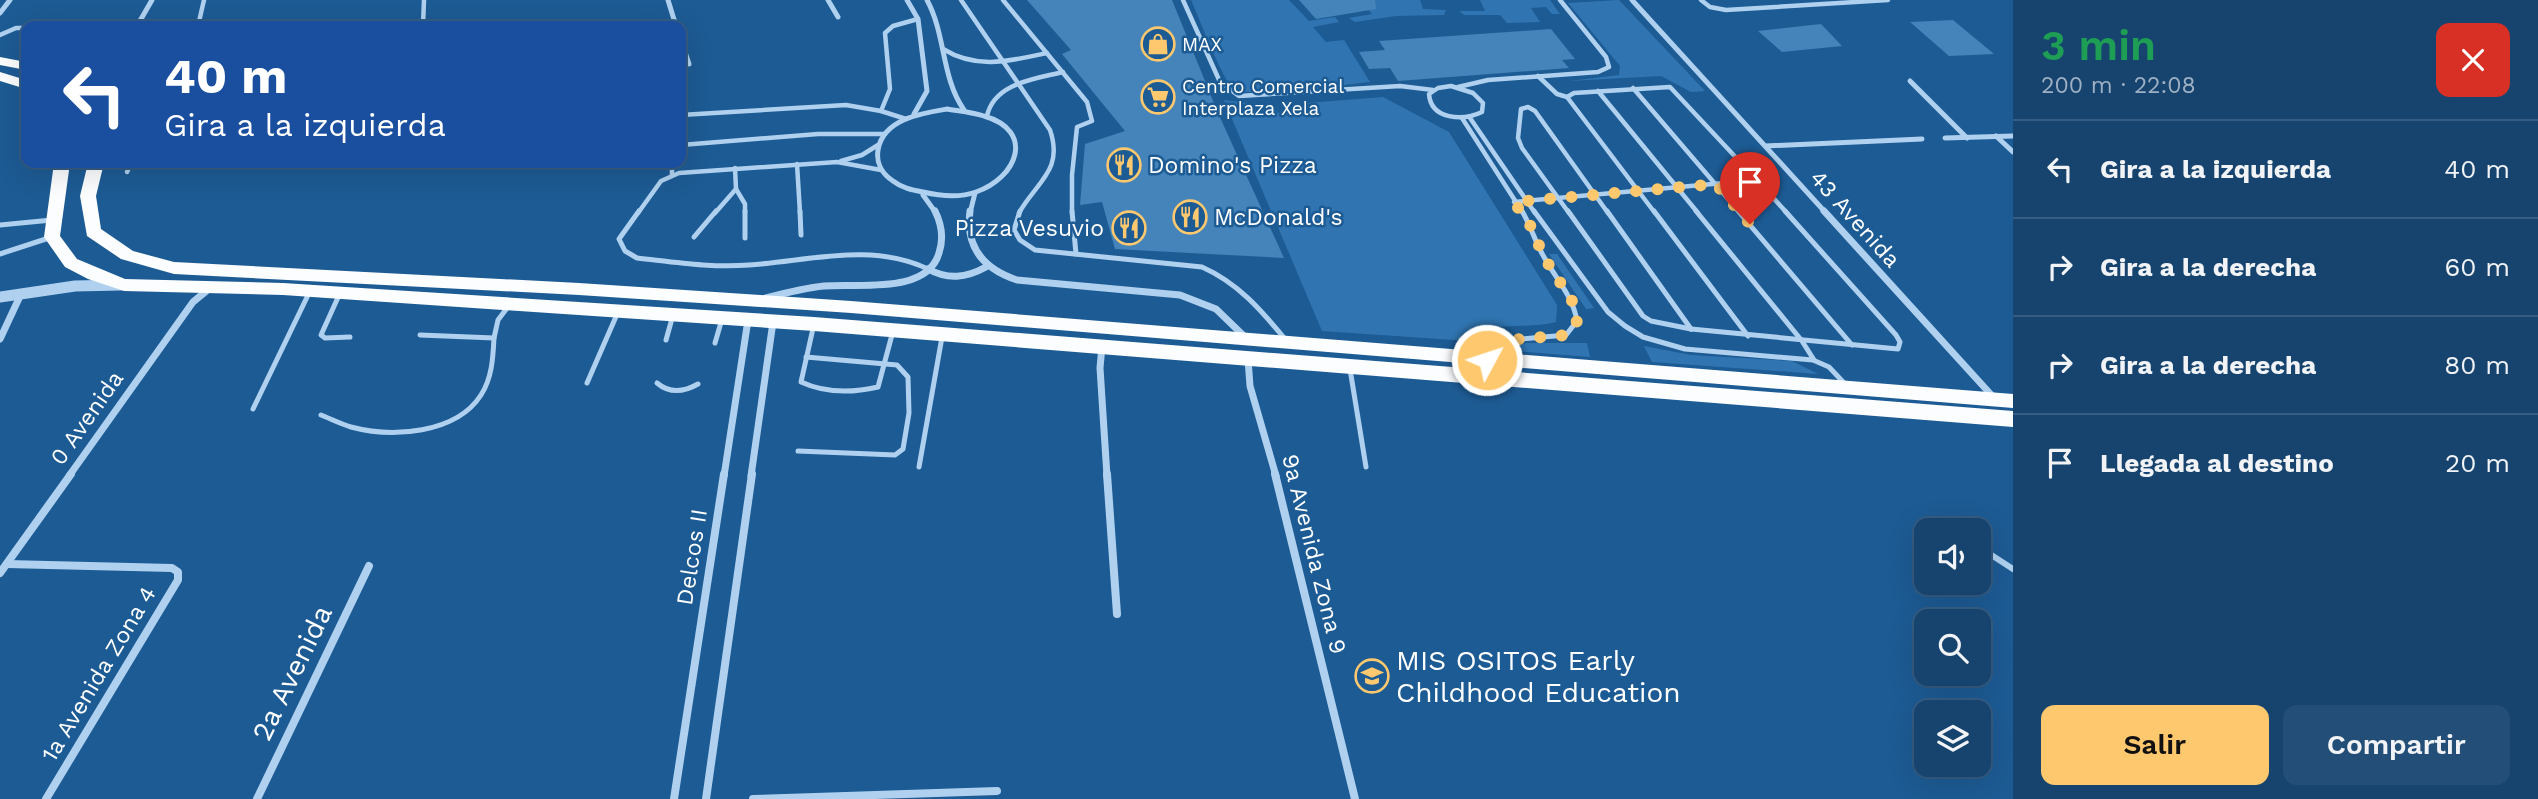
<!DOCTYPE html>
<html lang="es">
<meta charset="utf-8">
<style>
:root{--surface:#16446f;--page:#234e77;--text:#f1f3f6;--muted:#9eb0c3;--line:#355c82;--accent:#fec86e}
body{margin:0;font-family:"Work Sans",sans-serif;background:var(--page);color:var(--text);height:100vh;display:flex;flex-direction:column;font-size:26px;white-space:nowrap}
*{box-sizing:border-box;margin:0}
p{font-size:23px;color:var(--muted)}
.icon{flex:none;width:38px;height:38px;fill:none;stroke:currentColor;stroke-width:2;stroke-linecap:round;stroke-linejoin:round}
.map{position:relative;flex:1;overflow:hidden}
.panel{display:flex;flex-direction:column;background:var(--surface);width:525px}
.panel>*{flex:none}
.banner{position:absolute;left:21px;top:21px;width:665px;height:147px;border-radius:14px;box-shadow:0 7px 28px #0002,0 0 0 2px var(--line);background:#1a4fa0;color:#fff;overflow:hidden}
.controls{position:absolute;left:1914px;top:518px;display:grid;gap:14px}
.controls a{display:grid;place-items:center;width:77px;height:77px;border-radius:14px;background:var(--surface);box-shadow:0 7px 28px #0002,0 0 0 2px var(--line);font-size:35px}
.pin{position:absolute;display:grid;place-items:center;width:60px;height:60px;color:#fff;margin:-72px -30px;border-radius:50% 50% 50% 0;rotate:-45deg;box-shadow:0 0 7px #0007}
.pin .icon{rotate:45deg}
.me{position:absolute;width:77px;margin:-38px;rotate:50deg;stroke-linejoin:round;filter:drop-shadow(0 0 5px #0008)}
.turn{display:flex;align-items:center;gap:24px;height:147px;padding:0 28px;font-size:32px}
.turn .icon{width:91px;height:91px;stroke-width:2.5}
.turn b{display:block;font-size:49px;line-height:60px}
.round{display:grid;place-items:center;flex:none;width:74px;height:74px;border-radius:14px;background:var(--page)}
.overview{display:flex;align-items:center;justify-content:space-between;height:119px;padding:0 28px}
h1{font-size:42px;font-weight:600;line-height:52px;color:#1e9e55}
.button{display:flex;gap:14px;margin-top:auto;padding:14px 28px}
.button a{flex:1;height:80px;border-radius:14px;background:var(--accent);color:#111;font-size:28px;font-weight:600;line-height:80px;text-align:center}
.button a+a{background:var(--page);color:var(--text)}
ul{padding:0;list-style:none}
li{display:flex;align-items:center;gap:21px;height:98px;padding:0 28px;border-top:2px solid var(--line)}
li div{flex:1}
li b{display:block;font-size:26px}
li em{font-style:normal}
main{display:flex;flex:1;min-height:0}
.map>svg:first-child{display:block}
.green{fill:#3075b2}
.building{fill:#4584ba}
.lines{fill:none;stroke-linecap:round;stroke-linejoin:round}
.service-far2{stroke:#afd1ef;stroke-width:4.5}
.service-far1{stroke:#afd1ef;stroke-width:5}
.service{stroke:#afd1ef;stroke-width:6}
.minor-far2{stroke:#afd1ef;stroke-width:5}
.minor-far1{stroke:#afd1ef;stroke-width:7}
.minor{stroke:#afd1ef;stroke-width:8}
.tertiary{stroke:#afd1ef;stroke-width:11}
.trunk{fill:#fbfdff;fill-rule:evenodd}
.route{stroke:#fec86e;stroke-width:12;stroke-dasharray:0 21.6}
.labels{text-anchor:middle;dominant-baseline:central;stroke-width:5;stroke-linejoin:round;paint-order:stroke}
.far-poi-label{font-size:19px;fill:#fff;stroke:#1d5b94;text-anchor:start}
.poi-label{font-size:23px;fill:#fff;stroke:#1d5b94;text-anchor:start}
.street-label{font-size:23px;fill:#fff;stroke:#1d5b94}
.near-poi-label{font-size:28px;fill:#fff;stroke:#1d5b94;text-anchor:start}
.near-street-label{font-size:28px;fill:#fff;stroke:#1d5b94}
</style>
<main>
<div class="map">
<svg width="2013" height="799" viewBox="0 0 2013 799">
<rect width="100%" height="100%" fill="#1d5b94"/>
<!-- green -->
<g class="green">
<path d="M 1191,0 L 1289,0 L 1309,21 L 1335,17 L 1339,22 L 1313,27 L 1326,42 L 1344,40 L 1370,82 C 1348,84 1248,99 1234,89 C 1222,80 1199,17 1191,0 Z"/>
<polygon points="1360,0 1420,0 1423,9 1446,10 1444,15 1396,16 1355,22 1349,18 1372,14"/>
<polygon points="1480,0 1550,0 1560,14 1552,14 1546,7 1531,8 1540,22 1507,23 1500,15 1464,15 1459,11 1485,11"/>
<polygon points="1619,0 1705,91 1691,92 1661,76 1569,81 1619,75 1620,66 1568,3"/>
<path d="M 1383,97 L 1449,132 L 1557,305 L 1556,322 C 1528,330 1491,319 1469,341 L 1322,331 L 1224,100 L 1272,106 L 1278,113 L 1298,110 L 1295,104 Z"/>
<polygon points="1549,254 1557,254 1594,308 1586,309"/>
<polygon points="1527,343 1587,343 1590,357 1503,350 1504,347"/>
<polygon points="1644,346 1691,355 1792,361 1818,374 1652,362"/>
</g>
<!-- building -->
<g class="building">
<polygon points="1027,0 1172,0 1218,113 1284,258 1115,249 1102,202 1080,205 1085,144 1125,131 1062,54 1071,50"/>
<polygon points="1299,0 1375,0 1376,9 1316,19"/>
<polygon points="1953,20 1994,54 1949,56 1910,22"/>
<polygon points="1821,24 1842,46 1782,52 1758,31"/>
<polygon points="1551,29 1575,59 1562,60 1569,68 1398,81 1390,68 1369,69 1359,52 1385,50 1379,41"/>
</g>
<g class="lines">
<!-- service-far2 -->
<g class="service-far2">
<path d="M 961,0 L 1050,130 C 1064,171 1036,182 1019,213"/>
<polyline points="1003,0 1087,102 1092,121 1077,127 1072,175 1072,213"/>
<polyline points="1183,0 1220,82 1239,96 1400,86 1433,90"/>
<polyline points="1701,0 1710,7 1726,10 1888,0"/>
<polyline points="198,26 204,0"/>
<polyline points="423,26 424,0"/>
<polyline points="0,35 16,28 26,28"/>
<path d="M 943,49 C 977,70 1010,61 1047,53"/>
<path d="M 1451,86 L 1473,93 L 1483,103 L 1482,112 C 1463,121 1431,120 1429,94 L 1438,88 Z"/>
<polyline points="1458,87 1488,80 1598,72 1609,67 1606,57 1560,0"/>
<polyline points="1633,88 1740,213"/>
<polyline points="1598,91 1698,213"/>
<polyline points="1567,97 1655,213"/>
<polyline points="881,111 890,89 885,33 893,26 918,19"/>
<polyline points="681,115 846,105 881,111 906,119"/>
<path d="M 987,116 C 994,83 1035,79 1063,72"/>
<polyline points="1462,118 1523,213"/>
<polyline points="1470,118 1535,213"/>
<polyline points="681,145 818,134 885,134"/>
<polyline points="841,161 862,155 878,145"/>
<polyline points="672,163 672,175"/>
<polyline points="797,164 800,213"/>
<polyline points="127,172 131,163"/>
<polyline points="1757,180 1787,213"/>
<polyline points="736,189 745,204 745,213"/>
<polyline points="1514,202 1757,180 1670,87 1574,93 1567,97 1557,94 1538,76"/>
<polyline points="638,213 661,181 679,173 837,162 881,170"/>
<polyline points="715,213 736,189 735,168"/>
<polyline points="1569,213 1522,148 1518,138 1521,109 1528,107 1535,111 1608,213"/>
</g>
<!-- service-far1 -->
<g class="service-far1">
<path d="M 639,211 L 619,239 L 625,251 L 637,258 C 674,262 712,268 749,265 C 809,261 871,242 928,269"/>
<polyline points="745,211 745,238"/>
<polyline points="800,211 801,235"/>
<path d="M 1020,211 L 1014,230 L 1020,240 L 1035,250 L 1202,267 C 1238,283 1261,310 1285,339"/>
<polyline points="1072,211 1076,254"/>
<polyline points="1534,211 1608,312 1625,326 1643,337 1685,349 1813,360 1829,367 1845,384"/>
<polyline points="1568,211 1643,316 1651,321 1691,329"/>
<polyline points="1607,211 1691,329"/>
<polyline points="1654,211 1748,336"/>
<polyline points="1696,211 1802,341 1814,360"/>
<polyline points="1738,211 1852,345"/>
<polyline points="0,225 52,220"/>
<polyline points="694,237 716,211"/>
<polyline points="0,254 52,237"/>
<polyline points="340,293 321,335 325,338 350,337"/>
<path d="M 814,324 L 801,382 C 825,393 852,393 878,387 L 893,331"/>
<polyline points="1691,329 1898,349 1900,342 1896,335 1785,211"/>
<polyline points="420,335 494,338 498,320 510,304"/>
<polyline points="666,340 673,315"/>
<polyline points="715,343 722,319"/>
<path d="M 1488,357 L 1491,347 L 1500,341 L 1566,335 L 1577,321 C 1573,296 1556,279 1544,257 C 1535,242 1531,226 1522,211"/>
<polyline points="1350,369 1366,467"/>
<polyline points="587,383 618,312"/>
<path d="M 657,383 C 670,394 684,392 698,384"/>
<polyline points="253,409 310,291"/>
<path d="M 321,415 C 331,419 341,424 351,427 C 392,438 456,434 481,395 C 492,378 493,358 494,338"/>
<polyline points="798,451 895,455 903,449 909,413 908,377 897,365 806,357"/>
<polyline points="919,467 942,337"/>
</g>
<!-- service -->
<polyline class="service" points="1979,547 2013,569"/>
<!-- minor-far2 -->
<g class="minor-far2">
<polyline points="668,0 676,26"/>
<polyline points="828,0 838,17"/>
<polyline points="907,0 918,19 927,91 914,114"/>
<path d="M 927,0 C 946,35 941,77 964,110"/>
<polyline points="1632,0 1826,213"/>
<polyline points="0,13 10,0"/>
<polyline points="137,26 152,0"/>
<polyline points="681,40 689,64"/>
<polyline points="1910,81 1967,138"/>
<path d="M 947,109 C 959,111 972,112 984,116 C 1036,131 1017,178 976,192 C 959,198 940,196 923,192 C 912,190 902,188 893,181 C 882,174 876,163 878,150 C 883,119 922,113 947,109 Z"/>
<polyline points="1996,136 2013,152"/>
<polyline points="1945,138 2013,136"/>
<polyline points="1766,146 1922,139"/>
<polyline points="923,195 936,213"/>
<polyline points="970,213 975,193"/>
</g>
<!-- minor-far1 -->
<g class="minor-far1">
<path d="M 970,211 C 965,248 984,269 1017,280 L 1180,295 L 1216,309 L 1245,337"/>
<polyline points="1824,211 1995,399"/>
<path d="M 928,269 C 948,280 966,278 986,267"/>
<path d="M 766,298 C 785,293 804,288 824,286 C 858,283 927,295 939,253 C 944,238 942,225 935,211"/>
<polyline points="0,339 21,294"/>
<polyline points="1102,346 1100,368 1107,476"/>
<polyline points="1248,359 1250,386 1276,476"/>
<polyline points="69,476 193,302 210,288"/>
<polyline points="724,476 748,320"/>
<polyline points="751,476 773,322"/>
</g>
<!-- minor -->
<g class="minor">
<polyline points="1107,474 1117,614"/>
<polyline points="1275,474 1355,799"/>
<polyline points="7,564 172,568 178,572 178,580 46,799"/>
<polyline points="0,573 71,474"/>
<polyline points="257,799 369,566"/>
<polyline points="674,799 724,474"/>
<polyline points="706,799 752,474"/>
<polyline points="753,799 997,791"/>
</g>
<!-- tertiary -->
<polyline class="tertiary" points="0,297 75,286 121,285"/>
<!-- trunk -->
<g class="trunk">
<polygon points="0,57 26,62 26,70 0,65"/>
<polygon points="0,72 26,80 26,89 0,81"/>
<polygon points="54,163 70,163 60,236 77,259 125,279 283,283 814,317 2013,411 2013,427 814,331 283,295 124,291 88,279 65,267 44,237"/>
<polygon points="88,163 104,163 96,196 101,229 133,251 174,262 579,283 851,301 2013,394 2013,408 851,313 579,295 174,274 121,259 87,236 80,196"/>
</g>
</g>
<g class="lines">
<!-- route -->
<polyline class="route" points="1487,360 1491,347 1500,341 1566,335 1577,321 1574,304 1542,254 1534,231 1514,202 1716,184 1750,224"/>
</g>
<!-- icons -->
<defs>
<symbol id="shop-ring" viewBox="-11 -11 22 22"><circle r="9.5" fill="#1d5b94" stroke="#fec86e" stroke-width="1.5"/><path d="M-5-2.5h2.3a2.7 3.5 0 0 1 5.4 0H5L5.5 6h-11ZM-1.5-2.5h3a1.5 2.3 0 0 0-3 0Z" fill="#fec86e"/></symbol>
<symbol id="supermarket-ring" viewBox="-11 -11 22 22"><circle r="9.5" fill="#1d5b94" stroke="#fec86e" stroke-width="1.5"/><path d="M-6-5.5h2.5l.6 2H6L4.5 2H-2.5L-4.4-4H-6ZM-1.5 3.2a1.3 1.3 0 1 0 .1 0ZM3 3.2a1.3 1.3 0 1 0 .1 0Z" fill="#fec86e"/></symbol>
<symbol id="restaurant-ring" viewBox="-11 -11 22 22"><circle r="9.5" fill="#1d5b94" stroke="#fec86e" stroke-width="1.5"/><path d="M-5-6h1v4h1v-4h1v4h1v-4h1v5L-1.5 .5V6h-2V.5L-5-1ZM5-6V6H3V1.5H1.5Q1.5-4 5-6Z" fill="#fec86e"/></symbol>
<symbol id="school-ring" viewBox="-11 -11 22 22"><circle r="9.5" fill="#1d5b94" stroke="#fec86e" stroke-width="1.5"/><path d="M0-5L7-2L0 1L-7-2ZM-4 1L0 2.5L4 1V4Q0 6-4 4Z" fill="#fec86e"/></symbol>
</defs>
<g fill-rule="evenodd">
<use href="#shop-ring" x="1139" y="25" width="38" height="38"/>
<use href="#supermarket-ring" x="1139" y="78" width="38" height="38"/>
<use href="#restaurant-ring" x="1105" y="146" width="38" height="38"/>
<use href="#restaurant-ring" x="1171" y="198" width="38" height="38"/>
<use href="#restaurant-ring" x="1110" y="209" width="38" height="38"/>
<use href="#school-ring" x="1353" y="657" width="38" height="38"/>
</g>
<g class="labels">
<!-- far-poi labels -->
<g class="far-poi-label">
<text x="1182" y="44">MAX</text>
<text x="1182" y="86">Centro Comercial<tspan x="1182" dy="22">Interplaza Xela</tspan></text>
</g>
<!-- poi labels -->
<g class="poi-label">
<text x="1148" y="165">Domino's Pizza</text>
<text x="1214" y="217">McDonald's</text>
<text x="1104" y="228" text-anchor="end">Pizza Vesuvio</text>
</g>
<!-- street labels -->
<g class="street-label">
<text transform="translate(1855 219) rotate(48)">43 Avenida</text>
<text transform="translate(87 418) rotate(-55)">0 Avenida</text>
<text transform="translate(1314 554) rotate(76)">9a Avenida Zona 9</text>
<text transform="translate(692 557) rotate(-81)">Delcos II</text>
<text transform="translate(99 674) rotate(-59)">1a Avenida Zona 4</text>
</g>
<!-- near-poi labels -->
<g class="near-poi-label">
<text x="1396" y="660">MIS OSITOS Early<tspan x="1396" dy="32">Childhood Education</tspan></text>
</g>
<!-- near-street labels -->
<g class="near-street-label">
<text transform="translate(292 673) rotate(-64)">2a Avenida</text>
</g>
</g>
</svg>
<div class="controls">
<a><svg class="icon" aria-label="sound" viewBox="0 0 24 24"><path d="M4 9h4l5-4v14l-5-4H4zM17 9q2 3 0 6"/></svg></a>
<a><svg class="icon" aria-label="search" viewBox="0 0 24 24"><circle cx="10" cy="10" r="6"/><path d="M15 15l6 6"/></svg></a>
<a><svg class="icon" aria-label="layers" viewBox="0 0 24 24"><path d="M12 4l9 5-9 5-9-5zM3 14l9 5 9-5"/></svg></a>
</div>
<div class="pin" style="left:1750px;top:224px;background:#d93025"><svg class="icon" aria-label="arrive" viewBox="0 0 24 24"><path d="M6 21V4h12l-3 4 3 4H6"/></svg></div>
<svg class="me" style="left:1487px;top:360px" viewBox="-20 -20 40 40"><circle r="17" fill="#fec86e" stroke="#fff" stroke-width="3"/><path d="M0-11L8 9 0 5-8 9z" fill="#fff"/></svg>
<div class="banner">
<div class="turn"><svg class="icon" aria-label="left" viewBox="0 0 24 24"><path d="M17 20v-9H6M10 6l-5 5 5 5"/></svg><div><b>40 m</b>Gira a la izquierda</div></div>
</div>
</div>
<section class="panel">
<div class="overview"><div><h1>3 min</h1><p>200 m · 22:08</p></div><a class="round" style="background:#d93025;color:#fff"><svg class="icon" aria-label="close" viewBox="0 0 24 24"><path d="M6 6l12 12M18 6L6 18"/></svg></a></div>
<ul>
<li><svg class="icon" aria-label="left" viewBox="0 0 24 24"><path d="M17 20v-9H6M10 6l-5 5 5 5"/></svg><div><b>Gira a la izquierda</b></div><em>40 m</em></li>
<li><svg class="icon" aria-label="right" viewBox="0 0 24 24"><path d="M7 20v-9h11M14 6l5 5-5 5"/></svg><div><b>Gira a la derecha</b></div><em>60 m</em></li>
<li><svg class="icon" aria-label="right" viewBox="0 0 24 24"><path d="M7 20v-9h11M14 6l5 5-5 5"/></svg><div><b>Gira a la derecha</b></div><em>80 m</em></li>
<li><svg class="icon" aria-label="arrive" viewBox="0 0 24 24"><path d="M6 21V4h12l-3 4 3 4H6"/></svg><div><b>Llegada al destino</b></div><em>20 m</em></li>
</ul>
<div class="button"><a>Salir</a><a>Compartir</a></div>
</section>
</main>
